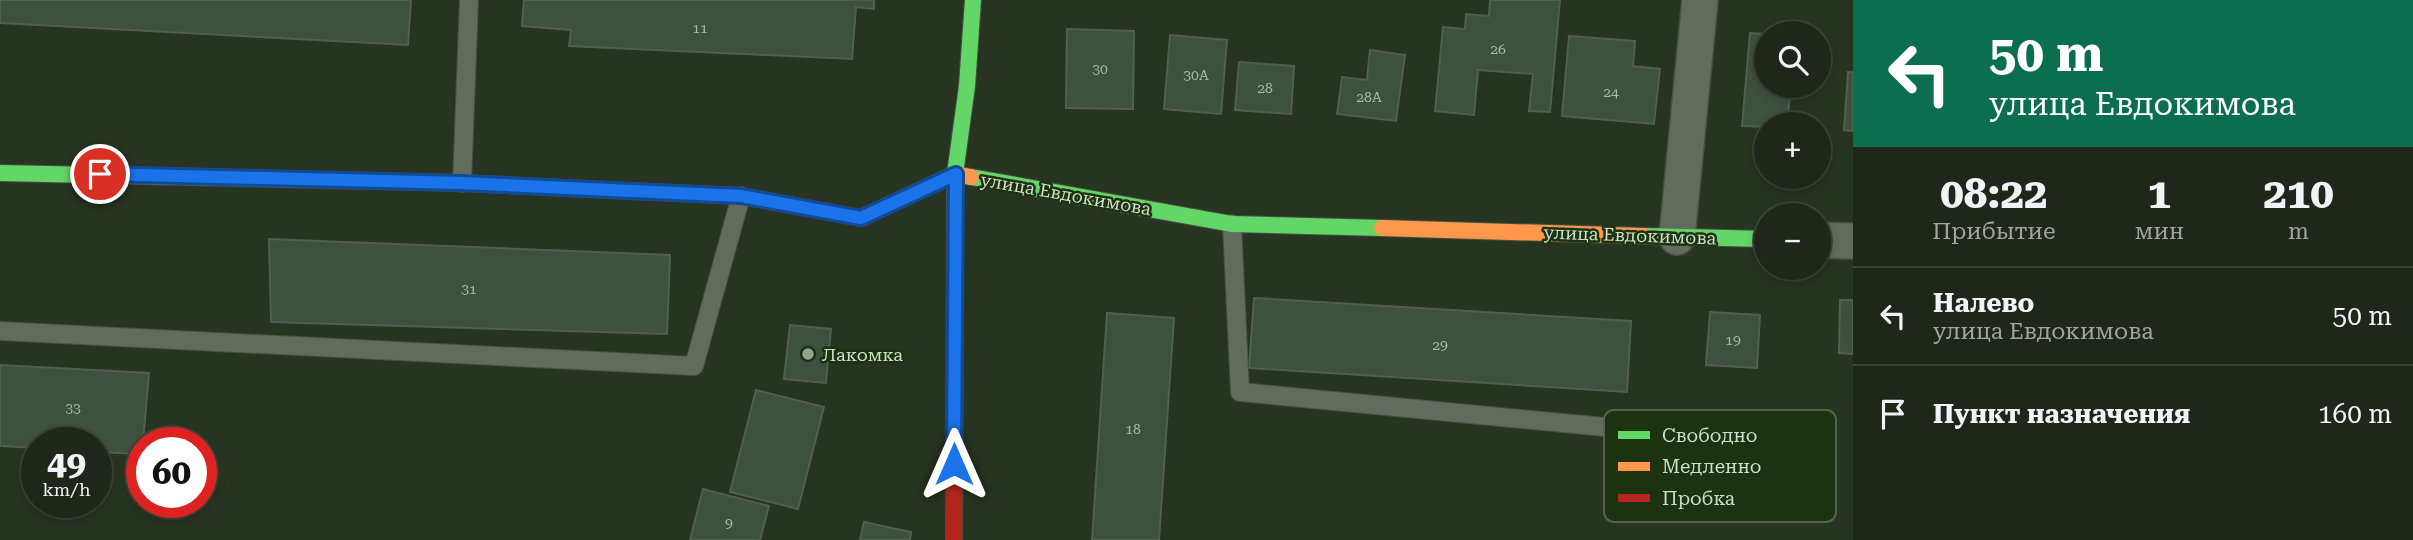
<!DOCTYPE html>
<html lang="ru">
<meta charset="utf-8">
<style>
:root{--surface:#1e271a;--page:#2b3327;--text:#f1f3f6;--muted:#a1a5a2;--line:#3c4439}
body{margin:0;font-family:"Roboto Serif",serif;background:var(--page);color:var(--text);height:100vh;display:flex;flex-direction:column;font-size:26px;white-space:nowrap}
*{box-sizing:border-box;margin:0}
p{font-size:23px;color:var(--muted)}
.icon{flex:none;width:38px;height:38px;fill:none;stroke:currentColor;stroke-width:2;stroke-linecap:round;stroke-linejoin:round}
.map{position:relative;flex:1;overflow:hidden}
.panel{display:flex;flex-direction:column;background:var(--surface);width:560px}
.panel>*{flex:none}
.banner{background:#0b6e4f;color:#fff;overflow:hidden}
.controls{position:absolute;left:1754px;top:21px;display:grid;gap:14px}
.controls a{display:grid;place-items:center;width:77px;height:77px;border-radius:50%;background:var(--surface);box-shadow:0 4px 10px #0003,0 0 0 2px var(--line);font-size:35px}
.speed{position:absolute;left:21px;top:427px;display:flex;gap:14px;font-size:35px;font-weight:700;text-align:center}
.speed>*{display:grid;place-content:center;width:91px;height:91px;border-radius:50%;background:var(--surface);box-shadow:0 4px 10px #0003,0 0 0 2px var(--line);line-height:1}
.speed small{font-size:18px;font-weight:400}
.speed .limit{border:10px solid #d22;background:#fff;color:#111}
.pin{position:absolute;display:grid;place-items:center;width:60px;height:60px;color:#fff;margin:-30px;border:4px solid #fff;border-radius:50%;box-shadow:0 2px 7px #0007}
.me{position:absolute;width:77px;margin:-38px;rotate:0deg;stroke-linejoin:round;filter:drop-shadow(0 0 5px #0008)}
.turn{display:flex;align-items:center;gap:24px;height:147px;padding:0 21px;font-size:32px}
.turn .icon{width:91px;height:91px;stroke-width:2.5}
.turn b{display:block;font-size:49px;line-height:60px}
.eta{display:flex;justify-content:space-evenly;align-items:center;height:119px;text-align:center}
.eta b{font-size:42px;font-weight:700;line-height:49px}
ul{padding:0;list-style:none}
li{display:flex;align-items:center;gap:21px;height:98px;padding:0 21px;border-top:2px solid var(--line)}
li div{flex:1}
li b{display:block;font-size:26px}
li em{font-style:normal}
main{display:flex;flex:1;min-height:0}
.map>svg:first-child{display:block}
.building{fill:#3e5040;stroke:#515f51;stroke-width:2}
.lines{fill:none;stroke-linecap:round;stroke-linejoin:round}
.lane-casing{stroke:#465141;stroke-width:20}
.street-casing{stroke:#465141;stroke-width:38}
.fast-casing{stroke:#465141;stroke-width:18}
.slow-casing{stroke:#465141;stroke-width:18}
.jam-casing{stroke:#465141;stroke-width:18}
.lane{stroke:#626b5d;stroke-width:18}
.street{stroke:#626b5d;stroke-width:35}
.fast{stroke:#63d668;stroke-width:16}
.slow{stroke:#ff974d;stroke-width:16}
.jam{stroke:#b3261e;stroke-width:16}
.route-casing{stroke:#114b97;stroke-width:18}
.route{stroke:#1a73e8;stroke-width:12}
.poi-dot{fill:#95a28f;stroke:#1c3210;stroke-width:2.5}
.labels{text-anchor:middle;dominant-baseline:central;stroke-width:5;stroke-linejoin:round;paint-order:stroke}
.number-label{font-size:14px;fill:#abbaa7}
.street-label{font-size:18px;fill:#cfddc9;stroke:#1c3210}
.poi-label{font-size:18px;fill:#cfddc9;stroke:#1c3210;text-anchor:start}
.key{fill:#1c3210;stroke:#526548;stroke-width:2}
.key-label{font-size:19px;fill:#cfddc9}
</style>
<main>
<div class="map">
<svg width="1853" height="540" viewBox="0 0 1853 540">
<rect width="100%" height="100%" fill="#283422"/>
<!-- building -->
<g class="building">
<polygon points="0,0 411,0 408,45 0,23"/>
<polygon points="524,0 874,0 874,9 856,7 852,59 569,46 571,30 522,26"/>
<polygon points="1490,0 1560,0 1550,112 1529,111 1533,74 1478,70 1474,115 1435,111 1443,27 1465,29 1466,14 1489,16"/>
<polygon points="1067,29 1134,31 1133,109 1066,108"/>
<polygon points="1750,33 1766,34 1766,86 1791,86 1787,124 1766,124 1766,127 1742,126"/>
<polygon points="1170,35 1227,40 1221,114 1164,109"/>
<polygon points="1569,36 1635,41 1633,66 1660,69 1654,124 1562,116"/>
<polygon points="1370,50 1405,55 1396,121 1337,114 1342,77 1367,80"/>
<polygon points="1239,62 1294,66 1291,114 1235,110"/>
<polygon points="1848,72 1853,72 1853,131 1844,130"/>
<polygon points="269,239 670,255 667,334 271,322"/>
<polygon points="1254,298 1631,321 1627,392 1249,368"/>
<polygon points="1840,300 1853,300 1853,354 1839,353"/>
<polygon points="1710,312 1760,315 1757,368 1706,365"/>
<polygon points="1107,313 1174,318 1159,540 1092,540"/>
<polygon points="790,325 831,329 826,383 784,379"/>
<polygon points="0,365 149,373 142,454 96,452 96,443 37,443 37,448 0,446"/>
<polygon points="756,390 824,407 798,509 730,492"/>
<polygon points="703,489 769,506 760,540 690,540"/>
<polygon points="864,522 911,532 910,540 860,540"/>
</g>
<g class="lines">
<defs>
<g id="lane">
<polyline points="462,183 469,0"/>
<polyline points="1232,224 1240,392 1605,427"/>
<polyline points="0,331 694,366 741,196"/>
</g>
<g id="street">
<polyline points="1677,237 1700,0"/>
<polyline points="1818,240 1853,241"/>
</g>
<g id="fast">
<polyline points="0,173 462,183 586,189"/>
<polyline points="971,177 1232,224 1382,228"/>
<polyline points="955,220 955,174 967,86 973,0"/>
<polyline points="1644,236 1766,239"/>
</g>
<g id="slow">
<polyline points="586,189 741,196 861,218 955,174 971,177"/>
<polyline points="1382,228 1644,236"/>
</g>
<polyline id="jam" points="954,540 955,220"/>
</defs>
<!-- lane casing -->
<use href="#lane" class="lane-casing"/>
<!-- street casing -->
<use href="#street" class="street-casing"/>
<!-- fast casing -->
<use href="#fast" class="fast-casing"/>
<!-- slow casing -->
<use href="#slow" class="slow-casing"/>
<!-- jam casing -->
<use href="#jam" class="jam-casing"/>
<!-- lane -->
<use href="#lane" class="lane"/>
<!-- street -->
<use href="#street" class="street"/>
<!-- fast -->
<use href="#fast" class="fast"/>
<!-- slow -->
<use href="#slow" class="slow"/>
<!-- jam -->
<use href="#jam" class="jam"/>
</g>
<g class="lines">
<defs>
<polyline id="route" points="100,174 462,183 741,196 861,218 956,174 954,464"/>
</defs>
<!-- route casing -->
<use href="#route" class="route-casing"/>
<!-- route -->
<use href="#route" class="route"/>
</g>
<!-- markers -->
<circle class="poi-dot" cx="808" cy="354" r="7"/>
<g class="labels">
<!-- number labels -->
<g class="number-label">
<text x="700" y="28">11</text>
<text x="1498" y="49">26</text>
<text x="1100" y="69">30</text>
<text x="1196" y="75">30А</text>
<text x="1265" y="88">28</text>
<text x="1611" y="92">24</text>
<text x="1369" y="97">28А</text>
<text x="469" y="289">31</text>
<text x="1733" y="340">19</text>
<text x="1440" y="345">29</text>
<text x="73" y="408">33</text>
<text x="1133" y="429">18</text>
<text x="729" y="523">9</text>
</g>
<!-- street labels -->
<g class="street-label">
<text transform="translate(1066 194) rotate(10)">улица Евдокимова</text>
<text transform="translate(1630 235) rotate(2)">улица Евдокимова</text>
</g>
<!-- poi labels -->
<g class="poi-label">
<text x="822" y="354">Лакомка</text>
</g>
</g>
<!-- legend -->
<rect x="1604" y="410" width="232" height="112" rx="10" class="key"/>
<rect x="1618" y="431" width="32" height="8" fill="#63d668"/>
<rect x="1618" y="462" width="32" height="9" fill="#ff974d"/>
<rect x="1618" y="494" width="32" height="8" fill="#b3261e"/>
<g class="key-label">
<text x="1662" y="442">Свободно</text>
<text x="1662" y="473">Медленно</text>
<text x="1662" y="505">Пробка</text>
</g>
</svg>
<div class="controls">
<a><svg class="icon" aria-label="search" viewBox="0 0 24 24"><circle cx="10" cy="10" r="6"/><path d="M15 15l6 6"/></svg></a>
<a>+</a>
<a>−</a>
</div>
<div class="speed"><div>49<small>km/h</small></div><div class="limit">60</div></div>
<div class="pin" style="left:100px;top:174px;background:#d93025"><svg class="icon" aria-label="arrive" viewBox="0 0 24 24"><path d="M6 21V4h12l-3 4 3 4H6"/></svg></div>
<svg class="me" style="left:954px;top:464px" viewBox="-20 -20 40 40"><path d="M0-17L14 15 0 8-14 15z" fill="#1a73e8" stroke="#fff" stroke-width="4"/></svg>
</div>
<section class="panel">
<div class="banner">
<div class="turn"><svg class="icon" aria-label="left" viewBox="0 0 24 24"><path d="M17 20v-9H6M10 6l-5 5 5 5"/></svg><div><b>50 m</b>улица Евдокимова</div></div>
</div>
<div class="eta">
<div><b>08:22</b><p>Прибытие</p></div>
<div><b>1</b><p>мин</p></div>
<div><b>210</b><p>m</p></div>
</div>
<ul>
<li><svg class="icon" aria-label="left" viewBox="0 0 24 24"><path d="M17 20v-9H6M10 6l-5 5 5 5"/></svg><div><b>Налево</b><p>улица Евдокимова</p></div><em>50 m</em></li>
<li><svg class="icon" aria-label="arrive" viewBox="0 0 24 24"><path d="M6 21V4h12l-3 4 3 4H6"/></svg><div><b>Пункт назначения</b></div><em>160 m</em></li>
</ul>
</section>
</main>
